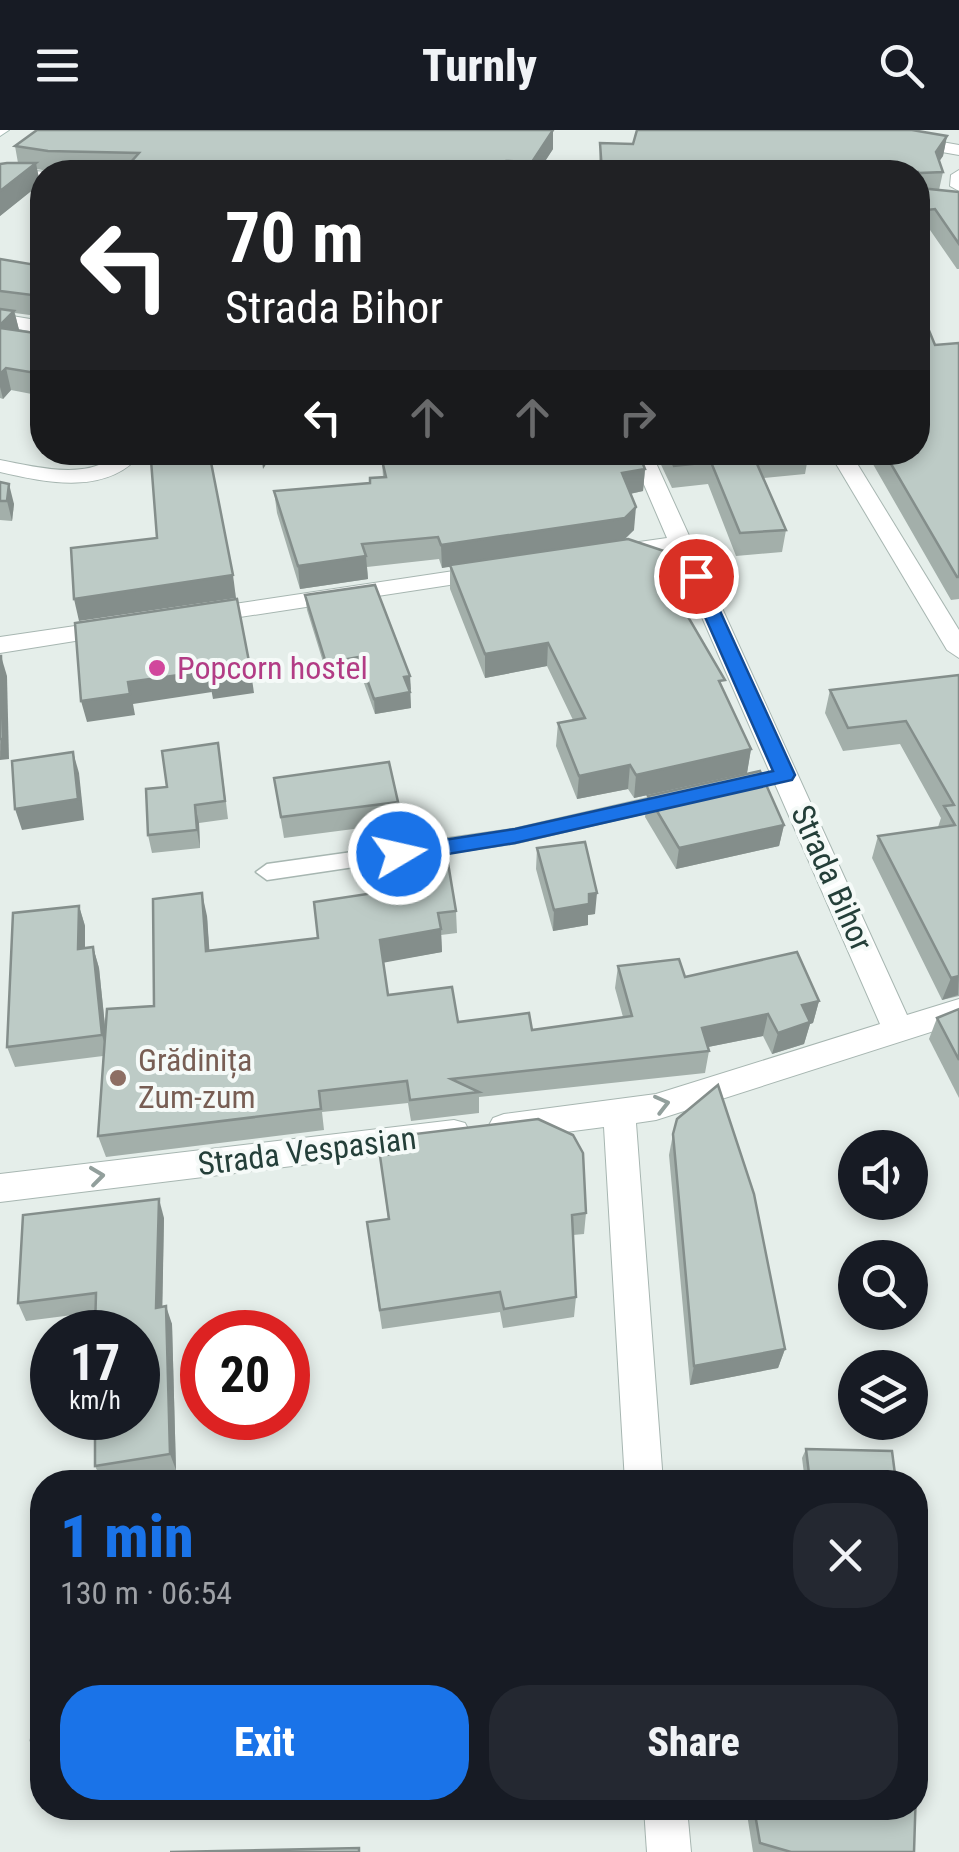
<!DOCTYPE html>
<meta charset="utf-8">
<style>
:root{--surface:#171b24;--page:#242831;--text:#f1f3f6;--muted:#9ea1a6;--accent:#1a73e8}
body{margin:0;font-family:"Roboto Condensed",sans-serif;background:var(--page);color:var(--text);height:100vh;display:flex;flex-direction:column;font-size:38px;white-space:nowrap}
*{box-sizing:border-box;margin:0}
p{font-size:32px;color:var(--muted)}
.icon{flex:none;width:55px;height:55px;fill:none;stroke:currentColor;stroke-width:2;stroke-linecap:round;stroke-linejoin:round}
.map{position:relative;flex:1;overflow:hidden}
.drawer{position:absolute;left:30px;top:1340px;width:898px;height:350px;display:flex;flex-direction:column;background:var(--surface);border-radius:40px;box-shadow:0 5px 15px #0003}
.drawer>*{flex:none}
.banner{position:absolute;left:30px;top:30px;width:900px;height:305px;border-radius:40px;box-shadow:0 5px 15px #0003;background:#202124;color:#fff;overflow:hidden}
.fabs{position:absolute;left:838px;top:1000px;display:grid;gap:20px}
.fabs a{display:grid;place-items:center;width:90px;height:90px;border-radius:50%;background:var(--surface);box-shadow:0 5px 15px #0003;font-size:50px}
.speed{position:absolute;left:30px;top:1180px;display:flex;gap:20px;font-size:50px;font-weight:700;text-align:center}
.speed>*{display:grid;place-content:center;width:130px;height:130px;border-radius:50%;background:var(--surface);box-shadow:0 5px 15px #0003;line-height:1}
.speed small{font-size:25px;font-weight:400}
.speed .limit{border:15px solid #d22;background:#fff;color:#111}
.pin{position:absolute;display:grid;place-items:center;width:85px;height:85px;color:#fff;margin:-42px;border:5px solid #fff;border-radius:50%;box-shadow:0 2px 10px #0007}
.me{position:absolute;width:110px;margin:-55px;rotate:81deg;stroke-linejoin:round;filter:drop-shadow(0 0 8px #0008)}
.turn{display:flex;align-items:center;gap:35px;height:210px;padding:0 30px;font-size:45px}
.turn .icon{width:130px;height:130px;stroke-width:2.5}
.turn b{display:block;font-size:70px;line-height:85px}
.lanes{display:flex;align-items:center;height:95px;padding:0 30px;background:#0003;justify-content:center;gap:50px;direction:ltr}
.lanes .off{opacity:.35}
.round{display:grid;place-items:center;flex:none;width:105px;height:105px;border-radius:40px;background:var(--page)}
.head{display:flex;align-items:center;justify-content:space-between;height:170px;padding:0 30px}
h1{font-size:60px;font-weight:800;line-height:75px;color:var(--accent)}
.button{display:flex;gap:20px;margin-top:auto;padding:20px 30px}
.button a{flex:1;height:115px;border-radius:40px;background:var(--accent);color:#fff;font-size:40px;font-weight:800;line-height:115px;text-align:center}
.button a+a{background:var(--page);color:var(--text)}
header{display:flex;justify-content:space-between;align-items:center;height:130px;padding:0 30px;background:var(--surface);font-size:45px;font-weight:800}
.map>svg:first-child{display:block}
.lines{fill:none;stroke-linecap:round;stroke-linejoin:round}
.service-casing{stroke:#a7b6b1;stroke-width:3}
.minor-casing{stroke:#a7b6b1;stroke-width:2}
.secondary-casing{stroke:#a3b9b3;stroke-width:2}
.service{fill:#fff;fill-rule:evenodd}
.minor{fill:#fff;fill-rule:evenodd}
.secondary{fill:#fff;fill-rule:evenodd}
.wall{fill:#a3afaa}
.shaded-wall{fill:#848e8b}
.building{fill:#bdcbc6;stroke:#848e8b;stroke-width:2.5}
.oneway{stroke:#929f9c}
.route{fill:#1a73e8;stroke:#114b97;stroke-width:2.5}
.hotel-dot{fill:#d1479c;stroke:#f5faf8;stroke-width:4}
.education-dot{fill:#8d6e63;stroke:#f5faf8;stroke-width:4}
.labels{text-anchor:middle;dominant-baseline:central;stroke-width:8;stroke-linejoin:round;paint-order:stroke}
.hotel-label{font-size:32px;fill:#b23c85;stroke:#f5faf8;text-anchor:start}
.street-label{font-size:32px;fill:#243f39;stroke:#f5faf8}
.education-label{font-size:32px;fill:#785e54;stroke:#f5faf8;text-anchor:start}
</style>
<header><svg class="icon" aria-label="menu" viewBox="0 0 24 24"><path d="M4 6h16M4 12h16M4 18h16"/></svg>Turnly<svg class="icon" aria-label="search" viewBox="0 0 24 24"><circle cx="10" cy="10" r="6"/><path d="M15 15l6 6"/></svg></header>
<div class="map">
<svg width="959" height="1722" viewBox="0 0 959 1722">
<rect width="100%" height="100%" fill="#e5eeea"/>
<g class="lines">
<defs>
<polygon id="service" points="676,662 686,669 683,674 515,713 267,750 256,742 267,734 515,699"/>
<g id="minor">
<polygon points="837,0 873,0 959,15 959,25 845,5"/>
<polygon points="0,39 49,42 42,42 42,50 0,49"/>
<polygon points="959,40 959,61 950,56 951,45"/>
<polygon points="0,184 42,191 42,203 0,196"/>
<path d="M 120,322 L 143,322 C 108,366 48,353 0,342 L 0,330 C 37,337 89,352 120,322 Z"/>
<polygon points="630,322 651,322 907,885 959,869 959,893 656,990 636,993 663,1352 625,1352 604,997 504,1010 493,1006 488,997 493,988 504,984 656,964 880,894 673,421 611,430 600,423 611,416 667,408"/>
<polygon points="829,322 850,322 959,500 959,528 947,520"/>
<polygon points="487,436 495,438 499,443 495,448 201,493 189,486 201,479"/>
<polygon points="116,490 125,493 128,498 125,503 0,523 0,507"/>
<polygon points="454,990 465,993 470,1003 465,1013 454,1016 0,1072 0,1044"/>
<polygon points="644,1678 687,1678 691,1722 647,1722"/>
</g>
<polygon id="secondary" points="0,0 9,0 0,6"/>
</defs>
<!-- service casing -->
<use href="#service" class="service-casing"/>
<!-- minor casing -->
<use href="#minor" class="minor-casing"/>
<!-- secondary casing -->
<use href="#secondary" class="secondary-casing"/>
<!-- service -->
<use href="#service" class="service"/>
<!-- minor -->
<use href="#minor" class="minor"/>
<!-- secondary -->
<use href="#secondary" class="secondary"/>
</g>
<!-- wall -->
<g class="wall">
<polygon points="947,6 943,26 939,31 943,42 939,60 959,62 959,139 957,139 930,100 918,101 918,42 599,42 600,13 633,14"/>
<polygon points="15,16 553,19 538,42 53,42 37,39 40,54 0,86 0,34 18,33"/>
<polygon points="0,129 42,136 37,186 15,183 19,201 42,204 42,266 11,260 3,269 0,268"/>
<polygon points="959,213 959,469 951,470 866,322 918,322 935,215"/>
<polygon points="388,322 638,322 645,339 643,361 630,364 634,400 624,409 691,440 688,463 676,465 751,619 747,643 634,668 628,659 577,669 556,616 558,593 573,590 547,536 485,548 450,459 450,436 442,438 439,429 367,437 368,449 300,459 277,383 274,361 370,353 383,347 382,330 388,329"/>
<polygon points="655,322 809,322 805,344 764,348 786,400 782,422 736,426 708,354 672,358"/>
<polygon points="0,352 14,374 12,391 0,390"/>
<polygon points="305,465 410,546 411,578 375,584 360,542 328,548 307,480"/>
<polygon points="959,545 959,866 942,870 872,728 878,706 938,697 941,688 900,614 843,621 825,583 830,560"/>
<polygon points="221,631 228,689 199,693 200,718 152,723 148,705 167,657"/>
<polygon points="274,648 398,672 400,693 284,708"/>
<polygon points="648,666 784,695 779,716 676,739 645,687"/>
<polygon points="537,718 595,784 588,785 588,795 553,801 536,739"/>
<polygon points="404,738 456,781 457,803 441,805 442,822 383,832 388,865 458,892 532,900 623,887 615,858 618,836 819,871 813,893 810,894 804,914 772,924 763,906 708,917 709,921 705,943 479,967 479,983 411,991 408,973 322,982 324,1000 106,1027 98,1006 103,926 15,937 7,917 79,776 85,796 85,818 93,817 99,838 105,896 154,876 207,786 209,820 318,808 405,758"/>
<polygon points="959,879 959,968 929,909 937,888"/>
<polygon points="415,1004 586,1083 584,1104 573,1105 576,1167 574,1187 503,1198 500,1182 382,1199 369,1112 388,1089 380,1026 416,1020"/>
<polygon points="673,1004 785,1219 778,1238 690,1255 669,1025"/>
<polygon points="164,1088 162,1177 172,1194 176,1340 102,1351 95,1336 96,1182 26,1191 18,1173"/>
<polygon points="806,1319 896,1352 805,1352 802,1328"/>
<polygon points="42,1535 42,1622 31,1610"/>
<polygon points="746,1678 915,1678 914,1722 753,1722"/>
</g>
<!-- shaded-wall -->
<g class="shaded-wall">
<polygon points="553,0 553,19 538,42 531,42 532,32"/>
<polygon points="947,6 943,26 932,42 936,22"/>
<polygon points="36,33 40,54 0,86 0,61"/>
<polygon points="42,155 42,181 37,186 32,165"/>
<polygon points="14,181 20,203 0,209 0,195"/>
<polygon points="6,238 11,260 3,269 0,257 0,244"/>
<polygon points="261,322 274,322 263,339"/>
<polygon points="645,339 643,361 620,366 622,343"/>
<polygon points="9,354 14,374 12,391 7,371"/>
<polygon points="636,377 634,400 623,411 442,438 441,415"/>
<polygon points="366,426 368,449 300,459 298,436"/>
<polygon points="691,440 688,463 661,468 663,444"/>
<polygon points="233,445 236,468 79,491 74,469"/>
<polygon points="548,513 547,536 485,548 485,524"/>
<polygon points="1,526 7,546 9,629 0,630"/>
<polygon points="359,527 360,542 328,548 326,533"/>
<polygon points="208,541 212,562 133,574 135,585 87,592 81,571 128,552"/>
<polygon points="251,542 254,563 213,569 209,548"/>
<polygon points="410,546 411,561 404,547"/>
<polygon points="410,562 411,578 375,584 374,569"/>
<polygon points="751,619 747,643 634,668 636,645"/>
<polygon points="73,622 79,643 84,690 22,700 15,679"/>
<polygon points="630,635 628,659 577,669 579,646"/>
<polygon points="195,675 199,693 200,718 197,700"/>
<polygon points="784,695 779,716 676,739 679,718"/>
<polygon points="202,763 207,786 211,843 206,821"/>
<polygon points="597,763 595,784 588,785 588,795 553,801 554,780 589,764"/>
<polygon points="79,776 85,796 85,839 78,819"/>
<polygon points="441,799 442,822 382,833 380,810"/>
<polygon points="93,817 99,838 108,925 102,905"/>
<polygon points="959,846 958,865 942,870 951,848"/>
<polygon points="819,871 813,893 810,894 804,914 772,924 778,903 802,875"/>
<polygon points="768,884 763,906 698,919 702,898"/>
<polygon points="159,1069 164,1088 162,1195 156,1178"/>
<polygon points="166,1176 172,1194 176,1340 170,1324"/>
<polygon points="785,1219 778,1238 690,1255 694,1236"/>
</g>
<!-- building -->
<g class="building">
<polygon points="37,0 553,0 532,32 507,31 510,42 122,42 139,23 48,21 15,16"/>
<polygon points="637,0 912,0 947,6 936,22 943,42 920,43 920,58 959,62 959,114 935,79 918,81 918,42 875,42 874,41 773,38 774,42 602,42 600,13 633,14"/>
<polygon points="7,33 36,33 0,61 0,34"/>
<polygon points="0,129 42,136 42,155 32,165 0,161"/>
<polygon points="0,179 14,181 0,195"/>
<polygon points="918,186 923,186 935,215 959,213 959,447 957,447 884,322 918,322"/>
<polygon points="0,198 42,204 42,244 6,238 0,244"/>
<polygon points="157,322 209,322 233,445 74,469 71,418 157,408 151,330"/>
<polygon points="390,322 638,322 645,339 622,343 636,377 625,388 441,415 438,407 362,414 366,426 298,436 274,361 370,353 370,348 386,347 382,330 391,329"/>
<polygon points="668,322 802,322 754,327 786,400 740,403 711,332 674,336"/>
<polygon points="0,352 9,354 7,371 0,371"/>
<polygon points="628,409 685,428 691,440 663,444 725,550 719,551 751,619 636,645 630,635 579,646 558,593 585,588 548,513 485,524 450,435"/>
<polygon points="375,455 410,546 404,547 410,562 374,569 359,527 326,533 305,465"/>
<polygon points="237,469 251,542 209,548 208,541 128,552 130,564 81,571 75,493"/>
<polygon points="0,526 1,526 3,609 0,609"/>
<polygon points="959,545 959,846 951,848 878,706 955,695 944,676 954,675 906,591 848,598 830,560"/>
<polygon points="218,613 225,671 195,675 197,700 148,705 146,659 167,657 162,621"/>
<polygon points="73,622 78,669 15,679 12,631"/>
<polygon points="389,632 398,672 281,687 274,648"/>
<polygon points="760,641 784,695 679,718 648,666"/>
<polygon points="585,712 597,763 589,764 589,774 554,780 537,718"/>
<polygon points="448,733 456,781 438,783 441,799 380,810 388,865 452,857 458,892 529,883 532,900 632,886 618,836 679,829 685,847 797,822 819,871 802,875 810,892 778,903 768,884 702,898 709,921 451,949 479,962 410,970 407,951 319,961 321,979 98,1006 107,879 154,876 153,769 202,763 206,821 318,808 314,772 407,758 404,738"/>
<polygon points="79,776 78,819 93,817 102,905 7,917 13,783"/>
<polygon points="959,879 959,930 937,888"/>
<polygon points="718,955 754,1064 785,1219 694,1236 673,1004 677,989"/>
<polygon points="538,989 573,1005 583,1023 586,1083 572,1085 576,1167 504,1179 500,1162 380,1180 367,1092 389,1089 380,1026 417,1020 415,1004"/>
<polygon points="159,1069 156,1178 166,1176 170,1324 95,1336 95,1288 138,1288 138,1202 95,1202 96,1163 18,1173 23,1085"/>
<polygon points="806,1319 892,1321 896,1352 810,1352"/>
<polygon points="42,1535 42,1610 31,1610"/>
<polygon points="915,1658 916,1659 914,1722 791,1722 760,1713 754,1678 915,1678"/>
<polygon points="359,1718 359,1722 170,1722"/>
</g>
<!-- one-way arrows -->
<defs><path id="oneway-chevron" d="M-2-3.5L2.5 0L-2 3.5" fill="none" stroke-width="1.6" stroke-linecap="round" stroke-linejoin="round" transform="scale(2.5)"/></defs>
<g class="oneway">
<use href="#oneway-chevron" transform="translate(662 974) rotate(-14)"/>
<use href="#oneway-chevron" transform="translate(97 1046) rotate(-7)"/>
</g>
<!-- route -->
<polygon class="route" points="696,440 704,446 795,645 792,650 515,713 399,732 392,730 389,724 399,717 515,699 773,641 687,446"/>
<!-- markers -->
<circle class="hotel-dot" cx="157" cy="538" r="10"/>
<circle class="education-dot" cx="118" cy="948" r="10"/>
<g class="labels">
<!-- hotel labels -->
<g class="hotel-label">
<text x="177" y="538">Popcorn hostel</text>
</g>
<!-- street labels -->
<g class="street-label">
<text transform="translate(832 748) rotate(66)">Strada Bihor</text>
<text transform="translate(307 1021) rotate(-7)">Strada Vespasian</text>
</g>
<!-- education labels -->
<g class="education-label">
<text x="138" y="930">Grădinița<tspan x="138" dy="37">Zum-zum</tspan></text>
</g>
</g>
</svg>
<div class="fabs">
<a><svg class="icon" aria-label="sound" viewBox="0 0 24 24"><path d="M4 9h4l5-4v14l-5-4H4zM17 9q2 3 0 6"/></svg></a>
<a><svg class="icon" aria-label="search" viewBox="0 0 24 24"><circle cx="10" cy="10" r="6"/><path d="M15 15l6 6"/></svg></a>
<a><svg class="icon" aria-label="layers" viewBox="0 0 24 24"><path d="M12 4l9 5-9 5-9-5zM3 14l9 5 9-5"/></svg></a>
</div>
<div class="speed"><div>17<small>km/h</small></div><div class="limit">20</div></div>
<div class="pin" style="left:696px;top:446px;background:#d93025"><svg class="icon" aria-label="arrive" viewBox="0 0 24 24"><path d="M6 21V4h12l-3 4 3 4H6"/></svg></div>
<svg class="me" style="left:399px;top:724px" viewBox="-20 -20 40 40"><circle r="17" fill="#1a73e8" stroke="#fff" stroke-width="3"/><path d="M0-11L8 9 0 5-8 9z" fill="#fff"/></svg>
<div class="banner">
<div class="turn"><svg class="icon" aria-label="left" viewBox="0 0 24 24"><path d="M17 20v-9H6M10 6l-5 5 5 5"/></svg><div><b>70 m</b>Strada Bihor</div></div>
<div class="lanes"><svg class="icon" aria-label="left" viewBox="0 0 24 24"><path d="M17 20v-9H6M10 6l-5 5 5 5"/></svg><svg class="icon off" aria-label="ahead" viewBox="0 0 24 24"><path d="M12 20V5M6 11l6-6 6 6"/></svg><svg class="icon off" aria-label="ahead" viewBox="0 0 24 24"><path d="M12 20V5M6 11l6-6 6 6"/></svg><svg class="icon off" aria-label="right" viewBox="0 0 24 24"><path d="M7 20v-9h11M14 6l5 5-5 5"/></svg></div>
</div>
<section class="drawer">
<div class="head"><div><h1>1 min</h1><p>130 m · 06:54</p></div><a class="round"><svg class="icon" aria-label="close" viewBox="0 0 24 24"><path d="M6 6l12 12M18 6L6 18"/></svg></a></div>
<div class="button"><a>Exit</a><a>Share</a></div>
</section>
</div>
